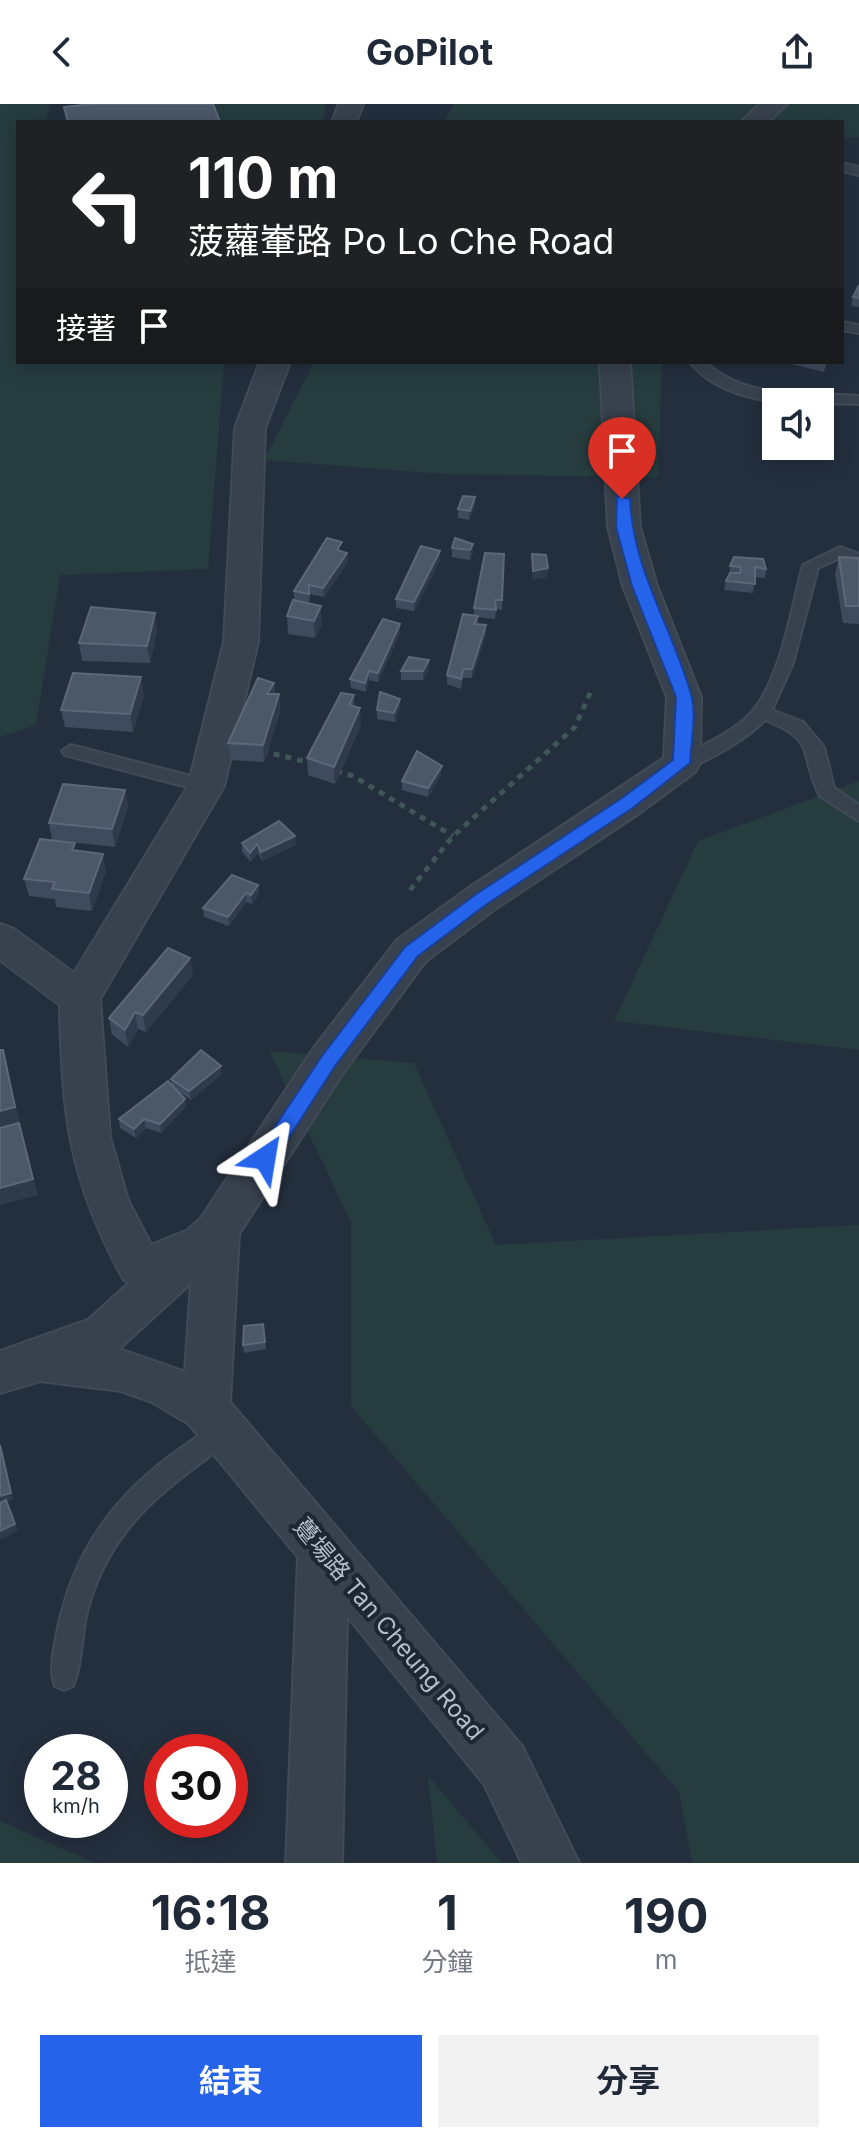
<!DOCTYPE html>
<html lang="zh-TW">
<meta charset="utf-8">
<style>
:root{--surface:#fff;--page:#f2f2f3;--text:#1f2937;--muted:#747a83;--accent:#2563eb}
body{margin:0;font-family:Inter,"Noto Sans TC",sans-serif;background:var(--page);color:var(--text);height:100vh;display:flex;flex-direction:column;font-size:30px;white-space:nowrap}
*{box-sizing:border-box;margin:0}
p{font-size:26px;color:var(--muted)}
.icon{flex:none;width:44px;height:44px;fill:none;stroke:currentColor;stroke-width:2;stroke-linecap:round;stroke-linejoin:round}
.map{position:relative;height:1759px;overflow:hidden}
.side{display:flex;flex-direction:column;background:var(--surface);flex:1}
.side>*{flex:none}
.guide{position:absolute;left:16px;top:16px;width:828px;height:244px;border-radius:0px;box-shadow:0 4px 20px #0003;background:#202124;color:#fff;overflow:hidden}
.buttons{position:absolute;left:762px;top:284px;display:grid;gap:16px}
.buttons a{display:grid;place-items:center;width:72px;height:72px;border-radius:0px;background:var(--surface);box-shadow:0 4px 20px #0003;font-size:40px}
.speed{position:absolute;left:24px;top:1630px;display:flex;gap:16px;font-size:40px;font-weight:700;text-align:center}
.speed>*{display:grid;place-content:center;width:104px;height:104px;border-radius:50%;background:var(--surface);box-shadow:0 4px 20px #0003;line-height:1}
.speed small{font-size:20px;font-weight:400}
.speed .limit{border:12px solid #d22;background:#fff;color:#111}
.pin{position:absolute;display:grid;place-items:center;width:68px;height:68px;color:#fff;margin:-82px -34px;border-radius:50% 50% 50% 0;rotate:-45deg;box-shadow:0 0 8px #0007}
.pin .icon{rotate:45deg}
.me{position:absolute;width:88px;margin:-44px;rotate:33deg;stroke-linejoin:round;filter:drop-shadow(0 0 6px #0008)}
.turn{display:flex;align-items:center;gap:28px;height:168px;padding:0 40px;font-size:36px}
.turn .icon{width:104px;height:104px;stroke-width:2.5}
.turn b{display:block;font-size:56px;line-height:68px}
.then{display:flex;align-items:center;height:76px;padding:0 40px;background:#0003;gap:16px;font-size:30px}
.eta{display:flex;justify-content:space-evenly;align-items:center;height:136px;text-align:center}
.eta b{font-size:48px;font-weight:700;line-height:56px}
.primary-button{display:flex;gap:16px;margin-top:auto;padding:16px 40px}
.primary-button a{flex:1;height:92px;border-radius:0px;background:var(--accent);color:#fff;font-size:32px;font-weight:700;line-height:92px;text-align:center}
.primary-button a+a{background:var(--page);color:var(--text)}
header{display:flex;justify-content:space-between;align-items:center;height:104px;padding:0 40px;background:var(--surface);font-size:36px;font-weight:700}
.map>svg:first-child{display:block}
.green{fill:#263c3f}
.lines{fill:none;stroke-linecap:round;stroke-linejoin:round}
.lane-casing{stroke:#414a57;stroke-width:4}
.street-casing{stroke:#414a57;stroke-width:4}
.path{stroke:#3f5557;stroke-width:5;stroke-dasharray:6 6;stroke-linecap:butt}
.lane{fill:#38414e;fill-rule:evenodd}
.street{fill:#38414e;fill-rule:evenodd}
.wall{fill:#3f4b5c}
.shaded-wall{fill:#2f3b4b}
.building{fill:#4b5868;stroke:#5c6777;stroke-width:2}
.route{fill:#2563eb;stroke:#184099;stroke-width:2}
.labels{text-anchor:middle;dominant-baseline:central;stroke-width:8;stroke-linejoin:round;paint-order:stroke}
.near-street-label{font-size:24px;fill:#b4bcc9;stroke:#1d2633}
</style>
<header><svg class="icon" aria-label="back" viewBox="0 0 24 24"><path d="M15 5l-7 7 7 7"/></svg>GoPilot<svg class="icon" aria-label="share" viewBox="0 0 24 24"><path d="M12 15V3M7 8l5-5 5 5M5 13v7h14v-7"/></svg></header>
<div class="map">
<svg width="859" height="1759" viewBox="0 0 859 1759">
<rect width="100%" height="100%" fill="#242f3e"/>
<!-- green -->
<g class="green">
<polygon points="0,0 50,0 46,18 18,18 18,258 224,258 208,465 60,471 36,621 0,633"/>
<polygon points="196,0 326,0 323,18 220,18"/>
<polygon points="454,0 859,0 859,33 842,34 842,18 444,18"/>
<polygon points="314,258 662,258 658,373 444,370 264,356"/>
<polygon points="859,677 859,946 614,917 698,737"/>
<polygon points="269,947 414,959 496,1141 859,1121 859,1759 692,1759 679,1688 351,1302 351,1118"/>
<polygon points="428,1672 502,1759 437,1759"/>
<polygon points="0,1717 94,1759 0,1759"/>
</g>
<g class="lines">
<defs>
<g id="lane">
<polygon points="842,59 859,63 859,71 842,67"/>
<polygon points="842,218 859,221 859,229 842,226"/>
<path d="M 690,258 L 705,258 C 747,297 806,288 859,292 L 859,300 C 803,297 730,307 690,258 Z"/>
<path d="M 840,443 L 859,450 L 859,461 L 840,454 L 818,464 L 793,559 L 772,606 L 803,618 L 824,643 L 834,684 L 859,701 L 859,717 L 820,692 C 798,650 819,637 765,616 C 751,631 695,669 676,663 L 673,659 L 676,655 C 699,643 725,632 745,615 C 780,584 791,505 803,461 Z"/>
<polygon points="71,641 206,676 215,682 206,688 65,651 62,647"/>
<path d="M 225,1316 L 233,1319 L 237,1327 L 233,1335 C 167,1384 112,1419 88,1504 C 81,1529 83,1558 73,1582 L 64,1586 L 55,1582 C 49,1567 53,1550 56,1534 C 71,1449 114,1390 184,1342 C 197,1333 210,1322 225,1316 Z"/>
</g>
<g id="street">
<polygon points="339,0 363,0 356,18 332,18"/>
<polygon points="760,0 787,0 768,18 741,18"/>
<path d="M 260,258 L 290,258 L 265,324 L 258,538 L 224,682 L 100,895 L 110,1033 L 128,1096 L 151,1141 L 188,1126 L 201,1114 L 313,945 L 397,836 L 467,785 L 664,654 L 667,593 L 623,482 L 608,423 L 600,258 L 630,258 L 640,423 L 657,482 L 701,593 L 700,659 L 695,668 L 641,708 L 495,805 L 425,858 L 343,969 L 239,1130 L 230,1298 L 522,1642 L 579,1759 L 522,1759 L 484,1680 L 347,1512 L 342,1759 L 286,1759 L 298,1453 L 189,1320 L 152,1298 L 121,1287 L 40,1277 L 0,1289 L 0,1247 L 88,1216 L 130,1178 L 124,1176 C 69,1077 62,1011 60,901 L 0,856 L 0,820 L 14,825 L 74,869 L 188,682 L 224,538 L 235,324 ZM 191,1179 L 185,1268 L 119,1245 L 120,1244 Z"/>
</g>
</defs>
<!-- lane casing -->
<use href="#lane" class="lane-casing"/>
<!-- street casing -->
<use href="#street" class="street-casing"/>
<!-- path -->
<g class="path">
<polyline points="262,647 311,659"/>
<polyline points="336,667 353,672 453,732"/>
<polyline points="410,786 453,732 575,623 591,587"/>
</g>
<!-- lane -->
<use href="#lane" class="lane"/>
<!-- street -->
<use href="#street" class="street"/>
</g>
<!-- wall -->
<g class="wall">
<polygon points="859,181 859,203 851,202 853,193"/>
<polygon points="783,258 827,258 824,268"/>
<polygon points="475,402 469,416 458,414 458,405"/>
<polygon points="455,434 473,449 470,456 452,453 452,444"/>
<polygon points="342,448 347,449 348,458 324,493 310,490 309,499 298,497 322,520 315,534 288,530 287,512 294,496 294,487"/>
<polygon points="504,450 502,506 496,505 495,515 478,513 478,521 486,531 472,574 463,574 461,585 447,580 447,571 474,511 474,504"/>
<polygon points="734,453 766,465 765,474 755,473 753,489 724,486 726,477"/>
<polygon points="839,453 859,454 859,520 843,519 835,470"/>
<polygon points="440,456 414,507 396,504 396,495"/>
<polygon points="157,527 150,559 82,557 79,539"/>
<polygon points="400,529 378,578 369,576 366,588 351,584 350,575"/>
<polygon points="429,566 423,576 401,576 401,567"/>
<polygon points="274,579 275,590 279,590 280,608 264,658 230,656 228,639"/>
<polygon points="144,591 133,628 65,623 61,606"/>
<polygon points="354,591 354,602 361,621 335,680 308,671 307,654"/>
<polygon points="400,595 400,604 395,618 377,615 377,606"/>
<polygon points="441,671 428,693 402,686 402,677"/>
<polygon points="125,686 128,703 115,743 52,736 49,719"/>
<polygon points="242,739 296,741 262,757 258,749 251,758 242,748"/>
<polygon points="76,747 106,767 92,807 56,803 55,795 29,792 24,775"/>
<polygon points="258,781 259,790 252,800 246,798 229,822 204,813 203,804"/>
<polygon points="193,871 146,928 138,925 128,943 112,930 109,914"/>
<polygon points="222,970 191,996 178,987 186,1003 161,1029 146,1024 136,1034 120,1024 119,1015 172,981 171,975"/>
<polygon points="263,1220 266,1245 244,1249 243,1241"/>
</g>
<!-- shaded-wall -->
<g class="shaded-wall">
<polygon points="475,393 475,402 469,416 470,407"/>
<polygon points="473,440 473,449 470,456 470,446"/>
<polygon points="440,447 440,456 414,507 414,498"/>
<polygon points="347,449 348,458 324,493 323,484"/>
<polygon points="548,464 547,473 532,476 533,467"/>
<polygon points="321,502 322,520 315,534 314,517"/>
<polygon points="155,509 157,527 150,559 147,542"/>
<polygon points="400,520 400,529 378,578 378,569"/>
<polygon points="486,521 486,531 472,574 472,565"/>
<polygon points="429,556 429,566 423,576 423,567"/>
<polygon points="369,567 369,576 366,588 365,579"/>
<polygon points="141,573 144,591 133,628 130,610"/>
<polygon points="274,579 275,597 267,590"/>
<polygon points="279,590 280,608 264,658 263,641"/>
<polygon points="400,595 400,604 395,618 394,609"/>
<polygon points="360,604 361,621 335,680 334,663"/>
<polygon points="442,662 441,671 428,693 428,684"/>
<polygon points="125,686 128,703 115,743 112,725"/>
<polygon points="295,732 296,741 262,757 261,748"/>
<polygon points="257,740 258,749 251,758 250,749"/>
<polygon points="103,750 106,767 92,807 89,789"/>
<polygon points="258,781 259,790 252,800 251,791"/>
<polygon points="246,789 246,798 229,822 228,813"/>
<polygon points="190,854 193,871 146,928 143,911"/>
<polygon points="135,908 138,925 128,943 125,926"/>
<polygon points="3,946 20,1019 0,1024 0,1007"/>
<polygon points="221,962 222,970 191,996 189,987"/>
<polygon points="185,995 186,1003 161,1029 160,1020"/>
<polygon points="144,1015 146,1024 136,1034 134,1025"/>
<polygon points="19,1020 38,1091 0,1101 0,1084"/>
<polygon points="0,1340 13,1396 0,1400"/>
<polygon points="15,1420 18,1427 0,1436 0,1427"/>
</g>
<!-- building -->
<g class="building">
<polygon points="90,0 213,0 220,18 68,18 64,3"/>
<polygon points="859,181 859,194 853,193"/>
<polygon points="463,392 475,393 470,407 458,405"/>
<polygon points="327,434 342,438 337,446 347,449 323,484 309,481 309,490 294,487"/>
<polygon points="455,434 473,440 470,446 452,444"/>
<polygon points="421,442 440,447 414,498 396,495"/>
<polygon points="485,449 504,450 502,496 495,496 496,506 474,504"/>
<polygon points="532,450 546,451 548,464 533,467"/>
<polygon points="734,453 763,455 766,465 755,463 755,480 726,477 730,469 740,469 741,463 730,462"/>
<polygon points="839,453 859,454 859,502 846,502"/>
<polygon points="293,496 321,502 314,517 287,512"/>
<polygon points="91,503 155,509 147,542 79,539"/>
<polygon points="463,510 478,512 474,520 486,521 472,565 463,565 461,575 447,571"/>
<polygon points="383,515 400,520 378,569 369,567 365,579 350,575"/>
<polygon points="409,553 429,556 423,567 401,567"/>
<polygon points="73,569 141,573 130,610 61,606"/>
<polygon points="258,574 274,579 267,590 279,590 263,641 228,639"/>
<polygon points="380,588 400,595 394,609 377,606"/>
<polygon points="341,589 354,591 349,601 360,604 334,663 307,654"/>
<polygon points="417,647 442,662 428,684 402,677"/>
<polygon points="63,680 125,686 112,725 49,719"/>
<polygon points="279,717 295,732 261,748 257,740 250,749 242,739"/>
<polygon points="40,735 75,739 72,746 103,750 89,789 52,785 55,778 24,775"/>
<polygon points="232,771 258,781 251,791 246,789 228,813 203,804"/>
<polygon points="168,844 190,854 143,911 135,908 125,926 109,914"/>
<polygon points="0,946 3,946 15,1003 0,1007"/>
<polygon points="201,946 221,962 189,987 171,975"/>
<polygon points="168,977 185,995 160,1020 144,1015 134,1025 119,1015"/>
<polygon points="19,1019 33,1075 0,1084 0,1024"/>
<polygon points="263,1220 265,1238 243,1241 244,1222"/>
<polygon points="0,1341 11,1389 0,1392"/>
<polygon points="6,1396 15,1420 0,1427 0,1399"/>
</g>
<!-- route -->
<path class="route" d="M 617,392 L 630,395 C 633,467 672,523 691,590 C 697,610 691,638 690,659 L 634,703 L 487,800 L 418,852 L 335,962 L 272,1060 L 258,1060 L 255,1054 L 258,1048 L 322,952 L 405,843 L 475,791 L 622,694 L 673,656 L 676,593 L 632,482 L 616,423 Z"/>
<g class="labels">
<!-- near-street labels -->
<g class="near-street-label">
<text transform="translate(389 1525) rotate(50)">躉場路 Tan Cheung Road</text>
</g>
</g>
</svg>
<div class="buttons">
<a><svg class="icon" aria-label="sound" viewBox="0 0 24 24"><path d="M4 9h4l5-4v14l-5-4H4zM17 9q2 3 0 6"/></svg></a>
</div>
<div class="speed"><div>28<small>km/h</small></div><div class="limit">30</div></div>
<div class="pin" style="left:622px;top:395px;background:#d93025"><svg class="icon" aria-label="arrive" viewBox="0 0 24 24"><path d="M6 21V4h12l-3 4 3 4H6"/></svg></div>
<svg class="me" style="left:265px;top:1054px" viewBox="-20 -20 40 40"><path d="M0-17L14 15 0 8-14 15z" fill="#2563eb" stroke="#fff" stroke-width="4"/></svg>
<div class="guide">
<div class="turn"><svg class="icon" aria-label="left" viewBox="0 0 24 24"><path d="M17 20v-9H6M10 6l-5 5 5 5"/></svg><div><b>110 m</b>菠蘿輋路 Po Lo Che Road</div></div>
<div class="then">接著<svg class="icon" aria-label="arrive" viewBox="0 0 24 24"><path d="M6 21V4h12l-3 4 3 4H6"/></svg></div>
</div>
</div>
<section class="side">
<div class="eta">
<div><b>16:18</b><p>抵達</p></div>
<div><b>1</b><p>分鐘</p></div>
<div><b>190</b><p>m</p></div>
</div>
<div class="primary-button"><a>結束</a><a>分享</a></div>
</section>
